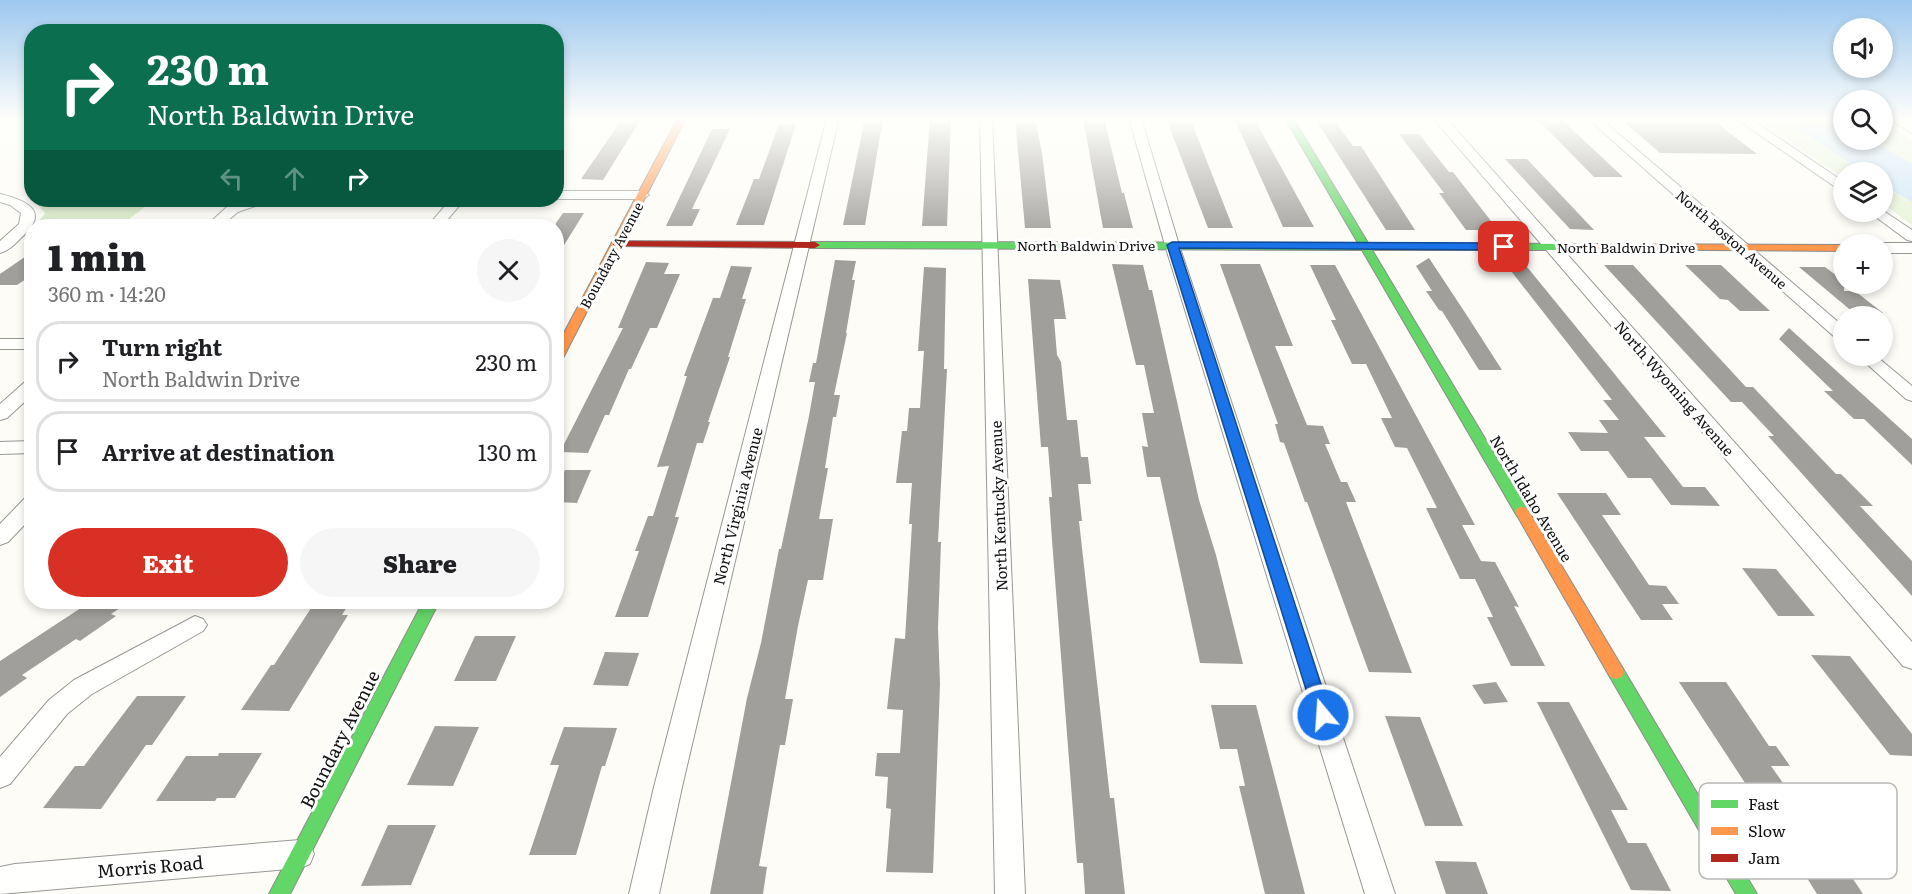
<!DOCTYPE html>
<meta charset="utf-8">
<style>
:root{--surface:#fff;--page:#f6f6f6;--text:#202124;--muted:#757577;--line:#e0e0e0;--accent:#d93025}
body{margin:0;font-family:Literata,serif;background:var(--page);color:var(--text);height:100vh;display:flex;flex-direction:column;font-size:22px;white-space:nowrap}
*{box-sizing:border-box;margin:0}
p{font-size:20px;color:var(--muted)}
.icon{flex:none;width:33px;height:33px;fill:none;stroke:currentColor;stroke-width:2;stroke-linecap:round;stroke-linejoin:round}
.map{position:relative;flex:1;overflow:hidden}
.panel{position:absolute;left:24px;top:219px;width:540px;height:390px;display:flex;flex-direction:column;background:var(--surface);border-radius:24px;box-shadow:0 3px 9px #0003}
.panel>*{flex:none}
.top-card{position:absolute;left:24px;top:24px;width:540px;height:183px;border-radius:24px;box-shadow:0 3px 9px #0003;background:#0b6e4f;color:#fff;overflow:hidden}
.fabs{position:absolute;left:1833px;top:18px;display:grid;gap:12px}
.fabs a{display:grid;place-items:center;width:60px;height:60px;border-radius:50%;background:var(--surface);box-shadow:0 3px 9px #0003;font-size:30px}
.pin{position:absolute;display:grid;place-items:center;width:51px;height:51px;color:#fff;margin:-26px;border-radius:12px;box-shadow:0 3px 9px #0006}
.me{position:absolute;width:66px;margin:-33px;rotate:342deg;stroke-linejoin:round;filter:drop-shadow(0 0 4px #0008)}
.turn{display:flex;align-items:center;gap:21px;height:126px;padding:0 24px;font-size:27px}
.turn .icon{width:78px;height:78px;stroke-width:2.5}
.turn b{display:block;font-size:42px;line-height:51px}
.lanes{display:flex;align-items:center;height:57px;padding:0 24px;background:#0003;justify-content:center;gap:30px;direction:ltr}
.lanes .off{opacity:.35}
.round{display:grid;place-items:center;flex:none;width:63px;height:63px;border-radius:32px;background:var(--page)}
.summary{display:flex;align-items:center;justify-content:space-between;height:102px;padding:0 24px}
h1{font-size:36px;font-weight:800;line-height:45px}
.action{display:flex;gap:12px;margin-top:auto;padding:12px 24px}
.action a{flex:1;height:69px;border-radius:36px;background:var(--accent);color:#fff;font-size:24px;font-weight:800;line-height:69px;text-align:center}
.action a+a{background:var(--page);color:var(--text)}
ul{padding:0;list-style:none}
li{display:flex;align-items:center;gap:18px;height:81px;margin:0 12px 9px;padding:0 12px;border:3px solid var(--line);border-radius:24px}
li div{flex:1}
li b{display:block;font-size:22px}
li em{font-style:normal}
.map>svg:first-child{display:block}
.green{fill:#e6f3d7}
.forest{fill:#d6ebc4}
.water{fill:#cde6f8}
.building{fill:#a19f9c}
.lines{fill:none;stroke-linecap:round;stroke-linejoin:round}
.street-casing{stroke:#979795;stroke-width:2}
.fast-casing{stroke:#8e8d8b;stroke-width:2}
.slow-casing{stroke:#8e8d8b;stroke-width:2}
.jam-casing{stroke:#8e8d8b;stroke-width:2}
.street{fill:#fffffe;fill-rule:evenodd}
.fast{fill:#63d668;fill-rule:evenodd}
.slow{fill:#ff974d;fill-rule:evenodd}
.jam{fill:#b3261e;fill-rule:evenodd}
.route{fill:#1a73e8;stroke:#114b97;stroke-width:1.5}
.labels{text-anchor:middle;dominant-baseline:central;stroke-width:6;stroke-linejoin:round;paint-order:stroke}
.far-street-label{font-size:14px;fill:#111;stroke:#fff}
.street-label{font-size:15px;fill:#111;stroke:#fff}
.near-street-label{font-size:18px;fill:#111;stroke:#fff}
.key{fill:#fff;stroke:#b8b8b8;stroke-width:1.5}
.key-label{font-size:16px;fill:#111}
</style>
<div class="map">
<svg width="1912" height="894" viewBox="0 0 1912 894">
<rect width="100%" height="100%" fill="#fdfcf7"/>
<!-- green -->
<g class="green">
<polygon points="1756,118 1843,118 1843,129 1830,125 1799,121 1798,129 1864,172 1844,172 1843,178"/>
<polygon points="1883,122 1912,140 1912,164 1871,140 1882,140"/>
<polygon points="1882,185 1912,202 1912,225 1883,204"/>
</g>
<!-- forest -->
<polygon class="forest" points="34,200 93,201 154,200 124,223 36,226 45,213"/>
<!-- water -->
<polygon class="water" points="1799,121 1830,125 1843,129 1844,140 1871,140 1912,164 1912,202 1883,185 1882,172 1864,172 1798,129"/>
<!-- building -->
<g class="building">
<polygon points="865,118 883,118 865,225 843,225"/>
<polygon points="930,118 951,118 947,226 922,226"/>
<polygon points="1015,118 1035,118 1042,153 1051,228 1025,228"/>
<polygon points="1083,118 1104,118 1122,193 1124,193 1133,228 1103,228"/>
<polygon points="1166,118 1190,118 1233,228 1208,228"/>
<polygon points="1234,118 1254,118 1314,227 1283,227"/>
<polygon points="622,119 641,119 603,180 581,179"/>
<polygon points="1537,119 1561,119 1623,177 1594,177"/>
<polygon points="1316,120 1334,120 1353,146 1361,146 1415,230 1386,230"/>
<polygon points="1624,122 1717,123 1757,154 1660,153"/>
<polygon points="779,124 796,124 764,225 736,225 754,179 759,179"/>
<polygon points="712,129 730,129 692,209 700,209 692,226 666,226"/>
<polygon points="1399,134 1419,134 1449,172 1453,172 1498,230 1466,230 1439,193 1444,193"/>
<polygon points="1505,159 1527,159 1594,230 1570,229"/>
<polygon points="563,213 584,213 556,258 556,223"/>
<polygon points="32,252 32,275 17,285 0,285 0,274"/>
<polygon points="1429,258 1464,311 1502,370 1479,370 1442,311 1439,310 1426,291 1432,291 1416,266"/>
<polygon points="835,260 856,261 852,280 855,280 846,333 847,333 834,395 840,395 836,417 833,417 825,468 828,468 819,519 833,519 823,580 808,580 798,626 785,699 793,699 785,745 780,745 759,866 767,867 763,894 710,894 747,698 761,643 779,549 781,549 809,416 815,382 809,382 813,363 816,363"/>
<polygon points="646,262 669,263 664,274 680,274 657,328 650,328 631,369 629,369 609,415 605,415 588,453 560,452 623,328 618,328"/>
<polygon points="1523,262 1666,437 1644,437 1683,487 1705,487 1720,506 1671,505 1651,478 1628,478 1608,451 1581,451 1568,432 1608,433 1599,420 1619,420 1603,400 1612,400 1511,271"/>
<polygon points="1112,264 1143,265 1149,290 1152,290 1199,500 1216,555 1243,664 1200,663 1160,477 1147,477 1142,446 1148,447 1142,413 1154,413 1144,365 1136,365"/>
<polygon points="1220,264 1260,264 1293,346 1275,346 1307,425 1323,426 1330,444 1325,444 1341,482 1347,482 1356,502 1346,502 1412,673 1369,672 1307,502 1305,502 1284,443 1280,442 1275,424 1278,424"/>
<polygon points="1310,265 1335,265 1475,525 1462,525 1481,561 1495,562 1519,607 1514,606 1545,666 1511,666 1487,617 1493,617 1475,579 1460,579 1426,508 1437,508 1407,448 1395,447 1381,418 1392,418 1366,364 1352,364 1331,320 1336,320"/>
<polygon points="1604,265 1633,265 1746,387 1753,387 1836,474 1841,474 1873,506 1860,506 1912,561 1912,596 1768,436 1774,436 1742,402 1731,402"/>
<polygon points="1685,265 1721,265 1770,311 1740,311 1728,300 1720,299"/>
<polygon points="731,266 752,267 742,299 746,299 728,357 730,357 708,422 710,422 703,443 697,443 675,517 679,517 648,617 615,617 639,551 635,551 648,516 653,516 669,466 657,467 687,376 684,376 713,298 720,298"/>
<polygon points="924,267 946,268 944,369 947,369 938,542 941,542 938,628 940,684 933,873 886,872 891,809 886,808 888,777 875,776 877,753 900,753 903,710 887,709 895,638 905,639 912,524 909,524 912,483 896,483 902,431 907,431 909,408 920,408 924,351 918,351"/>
<polygon points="1799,267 1825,267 1844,281 1844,291 1855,291 1883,313 1854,313"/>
<polygon points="1028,279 1060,280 1063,298 1066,319 1054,319 1057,355 1061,362 1067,420 1077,420 1081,457 1088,457 1091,484 1078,484 1082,521 1079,521 1110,798 1114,798 1125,894 1085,894 1083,863 1077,863 1052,540 1049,497 1052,497 1048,447 1041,447"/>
<polygon points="1789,328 1912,439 1912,465 1864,419 1854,419 1824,391 1833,391 1779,339"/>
<polygon points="565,470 591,470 577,503 556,502 556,488"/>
<polygon points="1557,493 1606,493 1621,515 1602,515 1649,585 1666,586 1679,604 1662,604 1673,620 1641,620"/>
<polygon points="1742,568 1776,569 1815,616 1778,616"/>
<polygon points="90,602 129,602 111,614 116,616 80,641 76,639 22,675 27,678 0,697 0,661"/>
<polygon points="315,602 350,602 342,615 348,615 289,711 241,710 271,665 274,665"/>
<polygon points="475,636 516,636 496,681 454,681"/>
<polygon points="605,652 639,653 628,686 593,685"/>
<polygon points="1811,655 1850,656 1912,734 1912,756 1890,755"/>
<polygon points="1496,682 1508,702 1484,704 1472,685"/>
<polygon points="1679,682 1726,682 1769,746 1776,746 1790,766 1771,766 1785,786 1747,786"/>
<polygon points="137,696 186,696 152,745 146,745 101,809 43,808 75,766 84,766"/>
<polygon points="1537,702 1569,702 1628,810 1611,810 1628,843 1646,843 1671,891 1631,890"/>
<polygon points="1211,705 1256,705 1305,894 1265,894 1239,786 1245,786 1237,749 1220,749"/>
<polygon points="1385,716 1420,717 1463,826 1425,826"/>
<polygon points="435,726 479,727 453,786 407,785"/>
<polygon points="564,727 617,728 605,766 602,766 576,855 529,855 559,765 550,765"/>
<polygon points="219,753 262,753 235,798 217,798 215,801 156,801 186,756 218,756"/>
<polygon points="1769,818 1813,819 1863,894 1817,894"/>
<polygon points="388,825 436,825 411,885 361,886"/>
<polygon points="1435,861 1476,862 1488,894 1446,894"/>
</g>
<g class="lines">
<defs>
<g id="street">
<polygon points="827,118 839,118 682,787 659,894 629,894 654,787"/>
<polygon points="980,118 992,118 1025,894 995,894"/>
<polygon points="1129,118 1141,118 1179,245 1395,894 1365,894 1165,245"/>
<polygon points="1433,118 1446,118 1912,642 1912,669 1903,666"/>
<polygon points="1587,118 1600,118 1844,327 1844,341 1838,340"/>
<polygon points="1735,118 1749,118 1844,182 1844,193"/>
<polygon points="1887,118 1902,118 1912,124 1912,133"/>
<polygon points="556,191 642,191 649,195 642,199 556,199"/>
<path d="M 0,194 C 29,201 51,212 20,239 C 14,245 8,251 0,253 L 0,241 L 19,224 L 21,213 L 10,205 L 0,202 Z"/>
<polygon points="247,200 266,200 264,203 238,212 221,226 206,226 228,206"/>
<polygon points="450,200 464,200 442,226 428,226"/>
<polygon points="1882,210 1912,230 1912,241 1907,240 1869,212"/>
<polygon points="1882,243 1912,243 1912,253 1882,253 1882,244 1878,244"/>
<rect x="0" y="339" width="32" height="10"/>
<polygon points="1858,356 1876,356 1912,386 1912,401 1906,399"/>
<polygon points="32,380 32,395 7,418 0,420 0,404 26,381"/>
<polygon points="32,441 32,453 0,454 0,442"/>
<polygon points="32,496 32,517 8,542 0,545 0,524 25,498"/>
<polygon points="195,616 203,619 207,625 203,631 92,694 67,714 10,784 0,788 0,757 49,700 74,680"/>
<polygon points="300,840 310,844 314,854 310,864 300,868 0,894 0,867 15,864"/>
</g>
<g id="fast">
<polygon points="1285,118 1293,118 1368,243 1575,244 1580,247 1575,250 1372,250 1529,512 1527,516 1517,516 1362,250 815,248 810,245 815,242 1358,243"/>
<polygon points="423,602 439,602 290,894 269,894"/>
<polygon points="1616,665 1622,667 1757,894 1736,894 1610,677 1608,672 1610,667"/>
</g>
<g id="slow">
<polygon points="678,118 686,118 562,360 556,364 556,348"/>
<polygon points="1575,244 1844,245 1844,251 1571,249 1570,247"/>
<polygon points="1522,507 1527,508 1622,667 1624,672 1622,677 1616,679 1610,677 1515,512 1517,508"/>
</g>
<polygon id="jam" points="617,241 815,242 820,245 815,248 613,246 613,242"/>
</defs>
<!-- street casing -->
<use href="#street" class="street-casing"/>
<!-- fast casing -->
<use href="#fast" class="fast-casing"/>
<!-- slow casing -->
<use href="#slow" class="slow-casing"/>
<!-- jam casing -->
<use href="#jam" class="jam-casing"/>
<!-- street -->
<use href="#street" class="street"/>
<!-- fast -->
<use href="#fast" class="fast"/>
<!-- slow -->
<use href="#slow" class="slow"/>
<!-- jam -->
<use href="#jam" class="jam"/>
</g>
<!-- sky -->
<linearGradient id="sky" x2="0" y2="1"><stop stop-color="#9dc8ee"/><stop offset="0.49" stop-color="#fefefb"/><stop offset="1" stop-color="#fefefb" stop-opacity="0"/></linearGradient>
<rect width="1912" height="243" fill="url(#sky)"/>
<!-- route -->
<polygon class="route" points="1172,242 1504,243 1510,247 1504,250 1179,248 1331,715 1329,720 1323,723 1316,720 1314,715 1167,245"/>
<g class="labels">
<!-- far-street labels -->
<g class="far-street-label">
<text transform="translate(1732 239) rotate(41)">North Boston Avenue</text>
<text x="1086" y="245">North Baldwin Drive</text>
<text x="1626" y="247">North Baldwin Drive</text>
<text transform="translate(611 255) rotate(-62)">Boundary Avenue</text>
</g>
<!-- street labels -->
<g class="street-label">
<text transform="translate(1675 388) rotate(49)">North Wyoming Avenue</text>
<text transform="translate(1532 498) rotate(59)">North Idaho Avenue</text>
<text transform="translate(737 506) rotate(-76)">North Virginia Avenue</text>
<text transform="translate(998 506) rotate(-92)">North Kentucky Avenue</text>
</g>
<!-- near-street labels -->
<g class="near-street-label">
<text transform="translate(339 739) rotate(-63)">Boundary Avenue</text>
<text transform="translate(150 866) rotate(-5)">Morris Road</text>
</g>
</g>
<!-- legend -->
<rect x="1699" y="783" width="198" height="96" rx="9" class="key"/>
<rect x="1711" y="800" width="27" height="8" fill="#63d668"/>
<rect x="1711" y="827" width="27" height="8" fill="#ff974d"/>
<rect x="1711" y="854" width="27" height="8" fill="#b3261e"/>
<g class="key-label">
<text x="1748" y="810">Fast</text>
<text x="1748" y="837">Slow</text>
<text x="1748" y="864">Jam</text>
</g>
</svg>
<div class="fabs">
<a><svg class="icon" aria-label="sound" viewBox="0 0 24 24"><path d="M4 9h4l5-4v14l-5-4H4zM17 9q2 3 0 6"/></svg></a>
<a><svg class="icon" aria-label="search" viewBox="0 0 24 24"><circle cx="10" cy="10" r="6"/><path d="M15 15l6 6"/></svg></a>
<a><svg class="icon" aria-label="layers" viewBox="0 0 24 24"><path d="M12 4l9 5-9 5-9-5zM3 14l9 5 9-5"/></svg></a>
<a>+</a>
<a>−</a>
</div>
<div class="pin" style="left:1504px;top:247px;background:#d93025"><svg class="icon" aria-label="arrive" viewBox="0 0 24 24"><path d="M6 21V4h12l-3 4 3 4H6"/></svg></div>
<svg class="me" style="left:1323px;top:715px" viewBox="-20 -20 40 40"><circle r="17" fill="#1a73e8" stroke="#fff" stroke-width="3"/><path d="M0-11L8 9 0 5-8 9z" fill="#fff"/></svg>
<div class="top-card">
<div class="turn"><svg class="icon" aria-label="right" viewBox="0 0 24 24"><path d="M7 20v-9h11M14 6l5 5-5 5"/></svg><div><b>230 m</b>North Baldwin Drive</div></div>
<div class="lanes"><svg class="icon off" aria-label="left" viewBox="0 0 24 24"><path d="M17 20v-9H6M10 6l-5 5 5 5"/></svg><svg class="icon off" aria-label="ahead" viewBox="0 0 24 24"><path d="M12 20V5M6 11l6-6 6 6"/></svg><svg class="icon" aria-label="right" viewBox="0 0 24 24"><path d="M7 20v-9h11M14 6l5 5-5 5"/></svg></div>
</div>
<section class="panel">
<div class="summary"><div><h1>1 min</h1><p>360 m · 14:20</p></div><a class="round"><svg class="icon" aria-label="close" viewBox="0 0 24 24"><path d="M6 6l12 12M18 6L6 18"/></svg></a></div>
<ul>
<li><svg class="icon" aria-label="right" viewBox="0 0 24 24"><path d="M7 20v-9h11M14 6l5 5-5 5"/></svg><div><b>Turn right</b><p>North Baldwin Drive</p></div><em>230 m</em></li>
<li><svg class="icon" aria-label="arrive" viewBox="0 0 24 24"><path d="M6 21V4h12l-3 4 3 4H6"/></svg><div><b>Arrive at destination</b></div><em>130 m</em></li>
</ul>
<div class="action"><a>Exit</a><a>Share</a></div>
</section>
</div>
